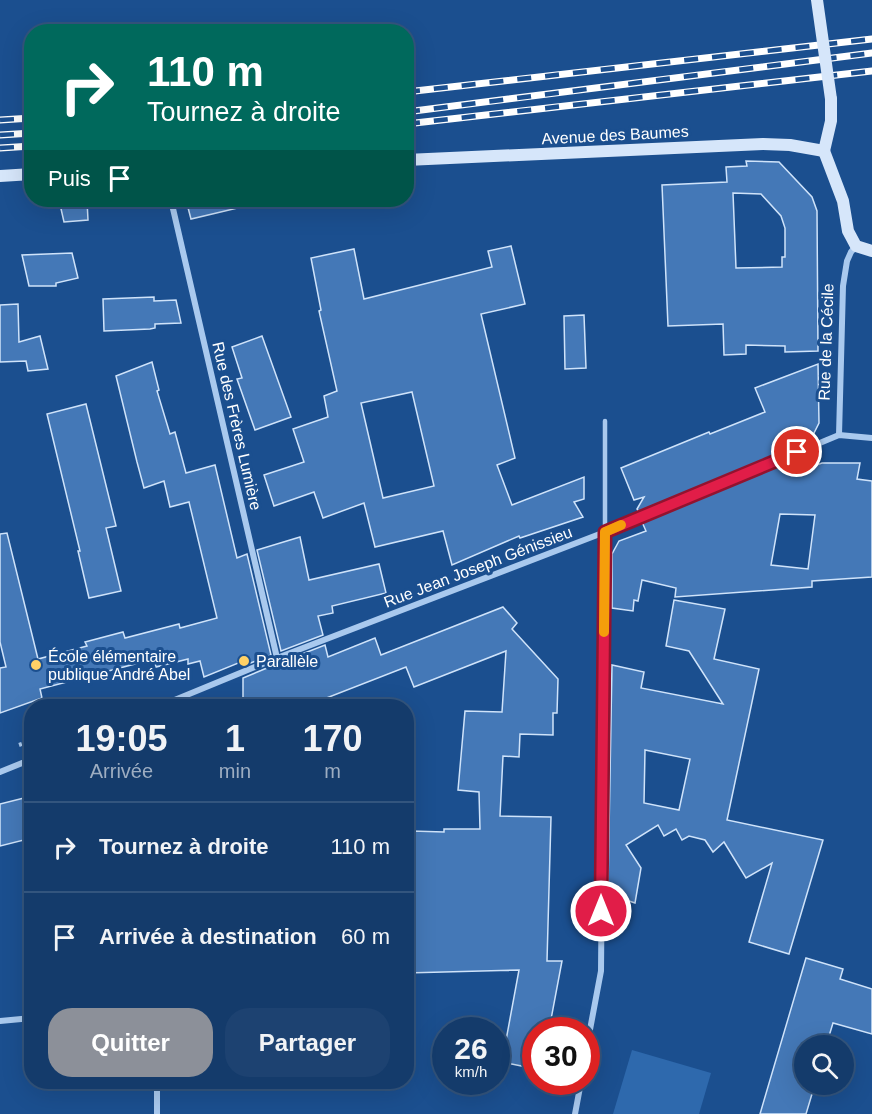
<!DOCTYPE html>
<html lang="fr">
<meta charset="utf-8">
<style>
:root{--surface:#143b6b;--page:#1d4271;--text:#f1f3f6;--muted:#9dadc1;--line:#33557e;--accent:#8c9099}
body{margin:0;font-family:Arial,sans-serif;background:var(--page);color:var(--text);height:100vh;display:flex;flex-direction:column;font-size:22px;white-space:nowrap}
*{box-sizing:border-box;margin:0}
p{font-size:20px;color:var(--muted)}
.icon{flex:none;width:33px;height:33px;fill:none;stroke:currentColor;stroke-width:2;stroke-linecap:round;stroke-linejoin:round}
.map{position:relative;flex:1;overflow:hidden}
.sheet{position:absolute;left:24px;top:699px;width:390px;height:390px;display:flex;flex-direction:column;background:var(--surface);border-radius:24px;box-shadow:0 6px 24px #0002,0 0 0 2px var(--line)}
.sheet>*{flex:none}
.banner{position:absolute;left:24px;top:24px;width:390px;height:183px;border-radius:24px;box-shadow:0 6px 24px #0002,0 0 0 2px var(--line);background:#00695c;color:#fff;overflow:hidden}
.controls{position:absolute;left:794px;top:1035px;display:grid;gap:12px}
.controls a{display:grid;place-items:center;width:60px;height:60px;border-radius:50%;background:var(--surface);box-shadow:0 6px 24px #0002,0 0 0 2px var(--line);font-size:30px}
.speed{position:absolute;left:432px;top:1017px;display:flex;gap:12px;font-size:30px;font-weight:700;text-align:center}
.speed>*{display:grid;place-content:center;width:78px;height:78px;border-radius:50%;background:var(--surface);box-shadow:0 6px 24px #0002,0 0 0 2px var(--line);line-height:1}
.speed small{font-size:15px;font-weight:400}
.speed .limit{border:9px solid #d22;background:#fff;color:#111}
.pin{position:absolute;display:grid;place-items:center;width:51px;height:51px;color:#fff;margin:-26px;border:3px solid #fff;border-radius:50%;box-shadow:0 2px 6px #0007}
.me{position:absolute;width:66px;margin:-33px;rotate:0deg;stroke-linejoin:round;filter:drop-shadow(0 0 4px #0008)}
.turn{display:flex;align-items:center;gap:21px;height:126px;padding:0 24px;font-size:27px}
.turn .icon{width:78px;height:78px;stroke-width:2.5}
.turn b{display:block;font-size:42px;line-height:51px}
.then{display:flex;align-items:center;height:57px;padding:0 24px;background:#0003;gap:12px;font-size:22px}
.eta{display:flex;justify-content:space-evenly;align-items:center;height:102px;text-align:center}
.eta b{font-size:36px;font-weight:600;line-height:42px}
.button{display:flex;gap:12px;margin-top:auto;padding:12px 24px}
.button a{flex:1;height:69px;border-radius:24px;background:var(--accent);color:#fff;font-size:24px;font-weight:600;line-height:69px;text-align:center}
.button a+a{background:var(--page);color:var(--text)}
ul{padding:0;list-style:none}
li{display:flex;align-items:center;gap:18px;height:90px;padding:0 24px;border-top:2px solid var(--line)}
li div{flex:1}
li b{display:block;font-size:22px}
li em{font-style:normal}
.map>svg:first-child{display:block}
.green{fill:#2e69ad}
.building{fill:#4478b7;stroke:#cfe3fa;stroke-width:1.5;fill-rule:evenodd}
.lines{fill:none;stroke-linecap:round;stroke-linejoin:round}
.path{stroke:#a9c9ee;stroke-width:4;stroke-dasharray:3 4.5;stroke-linecap:butt}
.lane{stroke:#a9c9ee;stroke-width:4.5}
.street{stroke:#a9c9ee;stroke-width:6}
.secondary{stroke:#d6e6fa;stroke-width:12}
.rail-casing{stroke:#fff;stroke-width:7}
.rail{stroke:#1b4f8f;stroke-width:4.5;stroke-dasharray:14;stroke-linecap:butt}
.secondary-bridge{stroke:#d6e6fa;stroke-width:12}
.route-casing{stroke:#92132f;stroke-width:15}
.route{stroke:#e11d48;stroke-width:10}
.slow{stroke:#f59e0b;stroke-width:10}
.poi-dot{fill:#ffd166;stroke:#1b4f8f;stroke-width:2}
.labels{text-anchor:middle;dominant-baseline:central;stroke-width:6;stroke-linejoin:round;paint-order:stroke}
.street-label{font-size:16px;fill:#fff;stroke:#1b4f8f}
.poi-label{font-size:16px;fill:#fff;stroke:#1b4f8f;text-anchor:start}
</style>
<div class="map">
<svg width="872" height="1114" viewBox="0 0 872 1114">
<rect width="100%" height="100%" fill="#1b4f8f"/>
<!-- green -->
<polygon class="green" points="632,1050 711,1073 699,1114 613,1114"/>
<!-- building -->
<g class="building">
<path d="M 746,161 L 779,162 L 812,197 L 817,211 L 818,351 L 785,352 L 785,346 L 746,345 L 746,354 L 724,355 L 723,324 L 668,326 L 662,185 L 727,182 L 726,167 L 747,166 ZM 733,193 L 761,194 L 781,216 L 785,228 L 785,257 L 782,257 L 782,267 L 736,268 Z"/>
<polygon points="59,200 87,200 88,220 64,222"/>
<polygon points="186,200 241,200 242,207 191,219"/>
<path d="M 511,246 L 525,304 L 481,314 L 515,458 L 497,465 L 512,505 L 584,477 L 584,499 L 574,502 L 583,517 L 520,538 L 519,536 L 452,565 L 443,531 L 375,547 L 364,503 L 323,518 L 314,492 L 274,506 L 264,475 L 304,462 L 293,429 L 328,417 L 324,396 L 337,391 L 319,311 L 321,310 L 311,258 L 354,249 L 364,299 L 492,267 L 488,251 ZM 412,392 L 434,486 L 383,498 L 361,403 Z"/>
<polygon points="72,253 78,278 56,283 56,286 29,286 22,255"/>
<polygon points="154,297 154,301 176,300 181,323 155,324 155,328 150,329 104,331 103,299"/>
<polygon points="18,304 19,342 40,336 48,369 28,371 26,361 0,362 0,305"/>
<polygon points="584,315 586,368 565,369 564,316"/>
<polygon points="262,336 291,417 255,430 237,379 242,378 232,347"/>
<polygon points="152,362 159,390 157,391 170,434 175,432 186,473 215,465 237,558 247,554 271,655 243,666 243,661 204,677 200,661 188,664 188,659 156,667 154,659 40,689 42,698 0,713 0,668 6,667 0,642 0,534 7,533 38,659 87,646 85,642 123,632 125,638 179,624 180,628 217,618 189,502 170,507 164,481 144,488 137,462 116,376"/>
<polygon points="818,364 819,423 810,441 639,512 637,509 644,497 634,500 621,468 709,432 710,434 765,412 755,388"/>
<polygon points="86,404 116,526 106,528 121,591 89,598 78,551 80,551 47,414"/>
<path d="M 803,456 L 795,473 L 822,463 L 860,463 L 857,479 L 872,481 L 872,577 L 812,581 L 812,587 L 675,597 L 676,588 L 642,580 L 638,601 L 634,600 L 633,611 L 612,608 L 612,554 L 619,541 L 646,531 L 642,522 ZM 780,514 L 815,515 L 808,569 L 771,565 Z"/>
<polygon points="300,537 309,580 379,564 386,593 332,606 333,613 318,616 323,635 281,651 257,550"/>
<path d="M 674,600 L 725,609 L 714,659 L 759,669 L 727,820 L 823,840 L 789,954 L 749,942 L 772,863 L 746,878 L 724,842 L 713,852 L 705,840 L 689,836 L 682,840 L 676,829 L 664,836 L 658,825 L 626,845 L 641,868 L 635,903 L 617,897 L 608,887 L 612,665 L 644,672 L 641,688 L 723,704 L 689,651 L 666,646 ZM 645,750 L 690,759 L 679,810 L 644,803 Z"/>
<polygon points="503,607 517,623 512,629 558,679 557,713 553,713 553,735 520,734 519,757 503,756 500,816 551,817 547,961 562,961 549,1030 536,1030 536,1069 502,1062 519,970 406,973 406,837 411,837 412,831 444,832 444,829 480,829 479,792 458,790 465,711 502,712 506,651 414,687 406,667 306,706 243,706 243,678 279,663 325,645 328,657 375,638 381,655"/>
<polygon points="32,796 32,838 0,846 0,804"/>
<polygon points="806,958 843,969 840,979 872,989 872,1034 833,1023 826,1046 804,1046 804,1084 815,1084 806,1114 760,1114"/>
</g>
<g class="lines">
<!-- path -->
<polyline class="path" points="19,745 30,741 31,746"/>
<!-- lane -->
<polyline class="lane" points="605,532 605,421"/>
<!-- street -->
<g class="street">
<polyline points="171,200 277,658"/>
<polyline points="839,435 843,286 847,261 851,252 856,246"/>
<polyline points="160,706 277,658 605,532 839,435 872,438"/>
<polyline points="0,772 32,759"/>
<polyline points="0,1021 32,1018"/>
<polyline points="586,1051 601,971 605,532"/>
<polyline points="157,1114 157,1082"/>
<polyline points="575,1114 581,1082"/>
</g>
<!-- secondary -->
<g class="secondary">
<polyline points="824,151 843,201 848,231 856,246 872,251"/>
<polyline points="824,151 831,121 831,99"/>
<polyline points="406,160 763,144 790,145 824,151"/>
<polyline points="0,176 32,174"/>
</g>
<defs>
<g id="rail">
<polyline points="406,92 872,39"/>
<polyline points="406,112 872,53"/>
<polyline points="0,120 32,118"/>
<polyline points="406,124 872,71"/>
<polyline points="0,135 32,133"/>
<polyline points="0,148 32,146"/>
</g>
</defs>
<!-- rail casing -->
<use href="#rail" class="rail-casing"/>
<!-- rail -->
<use href="#rail" class="rail"/>
<!-- secondary-bridge -->
<polyline class="secondary-bridge" points="817,0 831,99"/>
</g>
<g class="lines">
<defs>
<polyline id="route" points="601,911 605,532 797,452"/>
</defs>
<!-- route casing -->
<use href="#route" class="route-casing"/>
<!-- route -->
<use href="#route" class="route"/>
<!-- slow -->
<polyline class="slow" points="604,632 605,532 621,525"/>
</g>
<!-- markers -->
<g class="poi-dot">
<circle cx="244" cy="661" r="6"/>
<circle cx="36" cy="665" r="6"/>
</g>
<g class="labels">
<!-- street labels -->
<g class="street-label">
<text transform="translate(615 135) rotate(-3)">Avenue des Baumes</text>
<text transform="translate(826 342) rotate(-88)">Rue de la Cécile</text>
<text transform="translate(237 426) rotate(77)">Rue des Frères Lumière</text>
<text transform="translate(478 567) rotate(-21)">Rue Jean Joseph Génissieu</text>
</g>
<!-- poi labels -->
<g class="poi-label">
<text x="48" y="656">École élémentaire<tspan x="48" dy="18">publique André Abel</tspan></text>
<text x="256" y="661">Parallèle</text>
</g>
</g>
</svg>
<div class="controls">
<a><svg class="icon" aria-label="search" viewBox="0 0 24 24"><circle cx="10" cy="10" r="6"/><path d="M15 15l6 6"/></svg></a>
</div>
<div class="speed"><div>26<small>km/h</small></div><div class="limit">30</div></div>
<div class="pin" style="left:797px;top:452px;background:#d93025"><svg class="icon" aria-label="arrive" viewBox="0 0 24 24"><path d="M6 21V4h12l-3 4 3 4H6"/></svg></div>
<svg class="me" style="left:601px;top:911px" viewBox="-20 -20 40 40"><circle r="17" fill="#e11d48" stroke="#fff" stroke-width="3"/><path d="M0-11L8 9 0 5-8 9z" fill="#fff"/></svg>
<div class="banner">
<div class="turn"><svg class="icon" aria-label="right" viewBox="0 0 24 24"><path d="M7 20v-9h11M14 6l5 5-5 5"/></svg><div><b>110 m</b>Tournez à droite</div></div>
<div class="then">Puis<svg class="icon" aria-label="arrive" viewBox="0 0 24 24"><path d="M6 21V4h12l-3 4 3 4H6"/></svg></div>
</div>
<section class="sheet">
<div class="eta">
<div><b>19:05</b><p>Arrivée</p></div>
<div><b>1</b><p>min</p></div>
<div><b>170</b><p>m</p></div>
</div>
<ul>
<li><svg class="icon" aria-label="right" viewBox="0 0 24 24"><path d="M7 20v-9h11M14 6l5 5-5 5"/></svg><div><b>Tournez à droite</b></div><em>110 m</em></li>
<li><svg class="icon" aria-label="arrive" viewBox="0 0 24 24"><path d="M6 21V4h12l-3 4 3 4H6"/></svg><div><b>Arrivée à destination</b></div><em>60 m</em></li>
</ul>
<div class="button"><a>Quitter</a><a>Partager</a></div>
</section>
</div>
